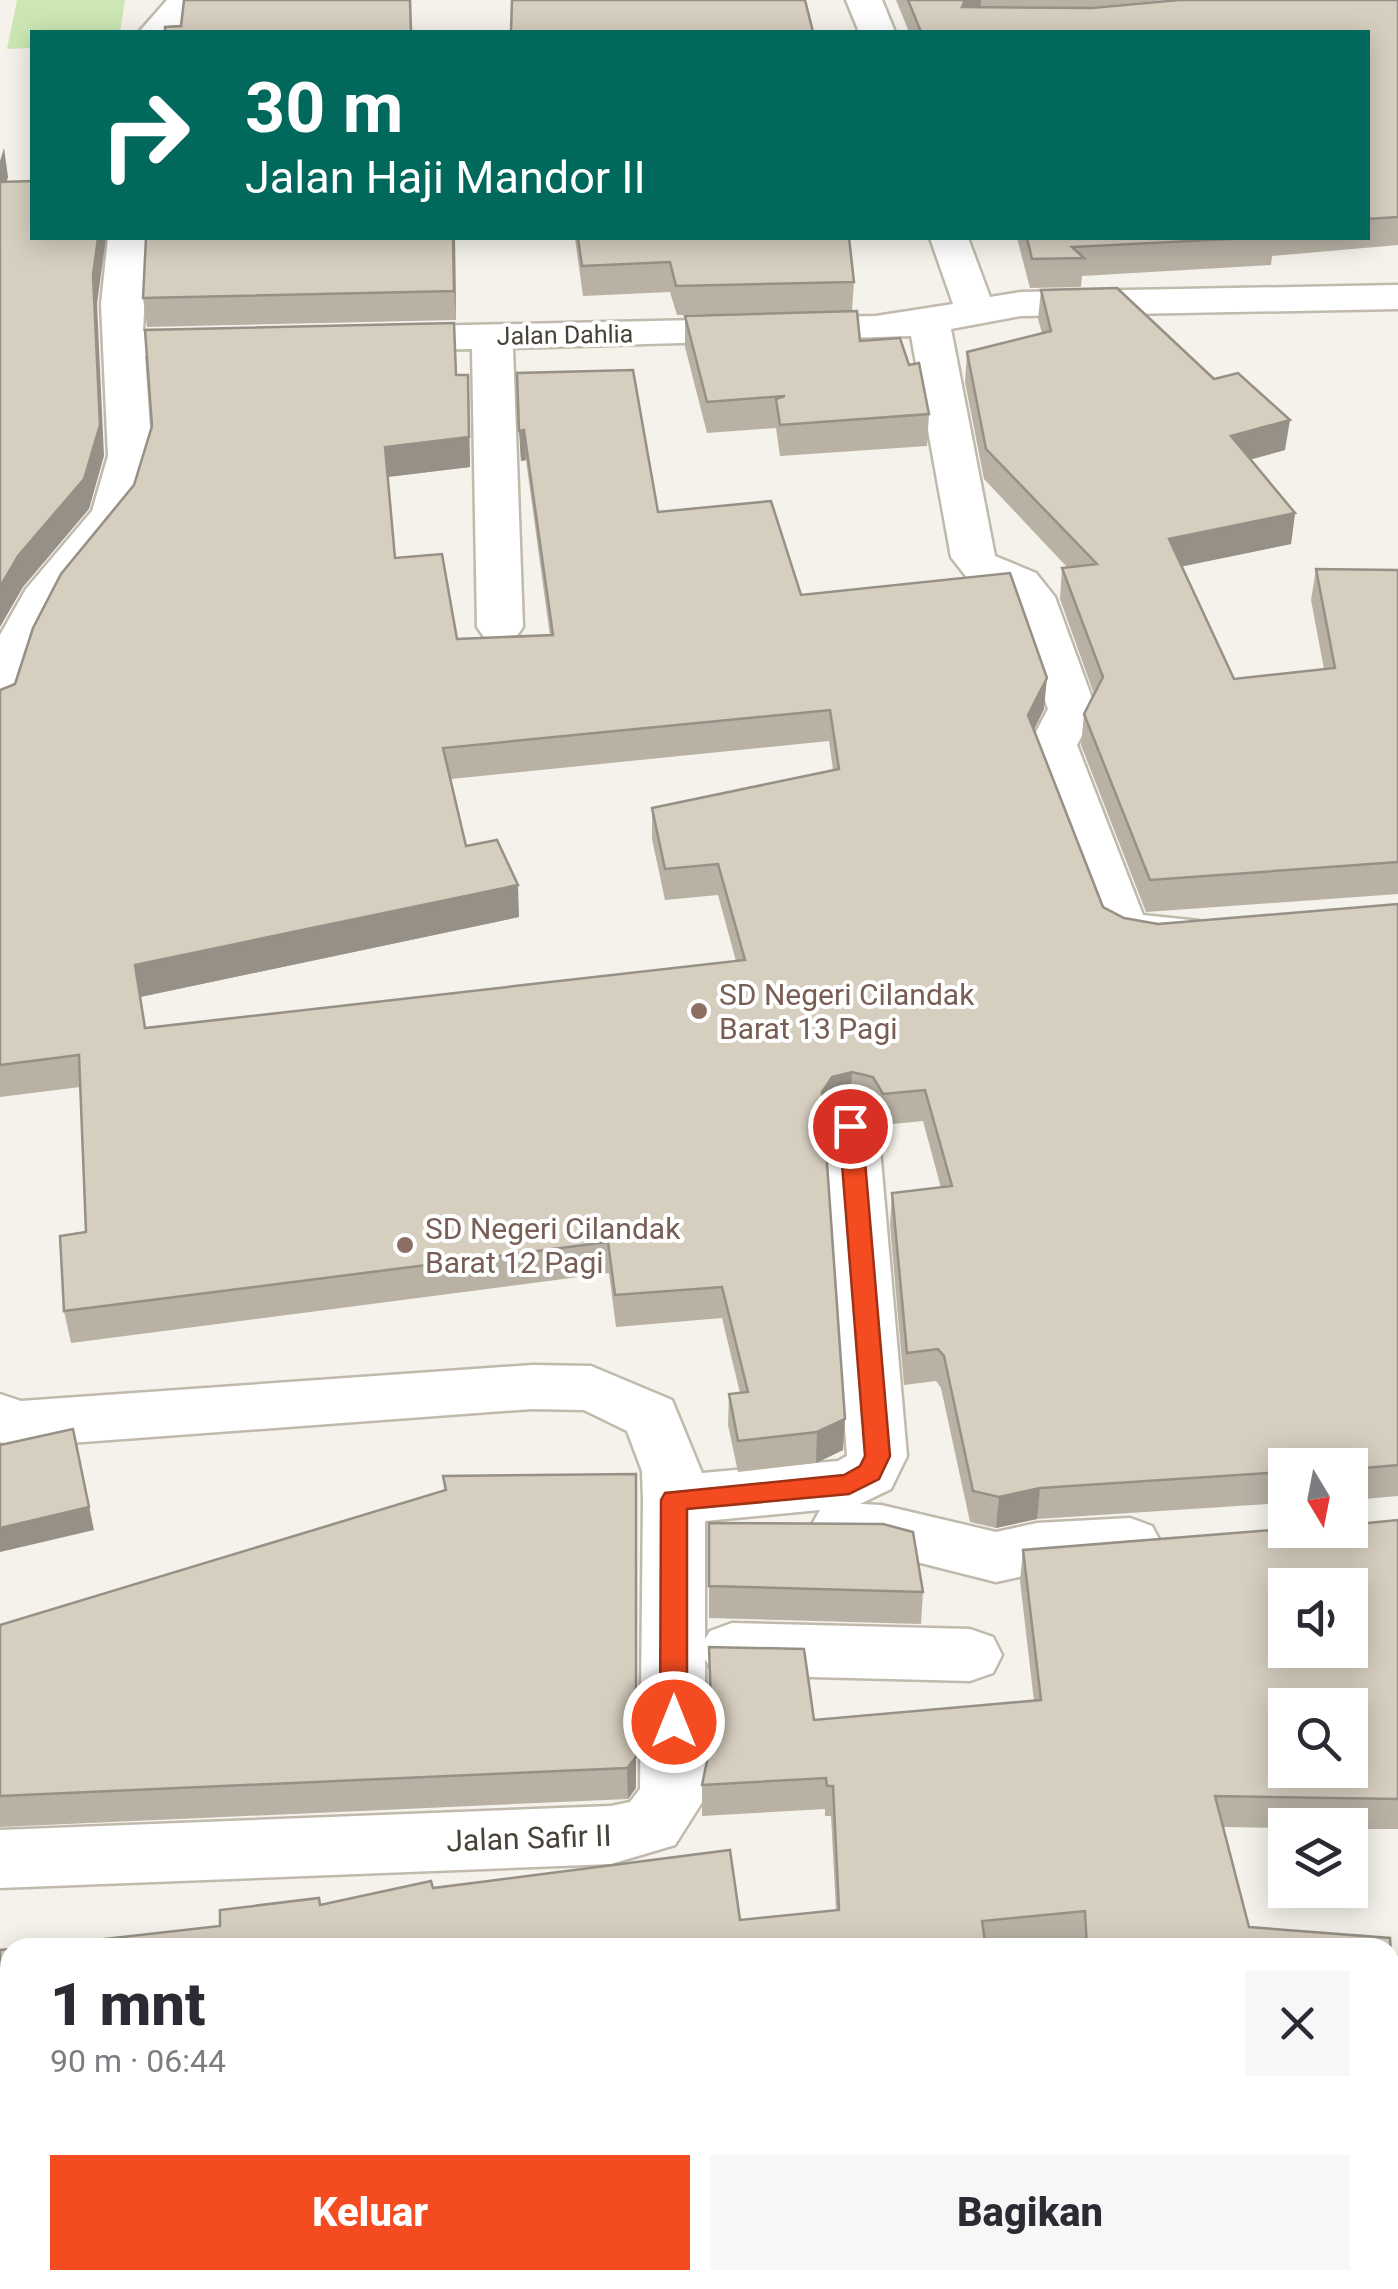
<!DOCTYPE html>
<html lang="id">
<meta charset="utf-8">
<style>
:root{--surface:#fff;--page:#f7f7f7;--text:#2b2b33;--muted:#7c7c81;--accent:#f54b20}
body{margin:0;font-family:Roboto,sans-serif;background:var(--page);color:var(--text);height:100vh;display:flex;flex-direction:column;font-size:38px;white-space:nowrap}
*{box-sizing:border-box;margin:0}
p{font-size:32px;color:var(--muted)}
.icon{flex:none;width:55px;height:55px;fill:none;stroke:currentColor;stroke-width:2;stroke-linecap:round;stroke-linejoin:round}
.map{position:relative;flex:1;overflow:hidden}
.details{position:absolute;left:0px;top:1938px;width:1400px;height:352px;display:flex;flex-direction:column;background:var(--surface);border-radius:30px 30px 0 0;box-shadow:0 5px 25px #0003}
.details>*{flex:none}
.top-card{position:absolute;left:30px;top:30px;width:1340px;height:210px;border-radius:0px;box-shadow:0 5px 25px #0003;background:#00695c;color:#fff;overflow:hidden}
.needle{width:65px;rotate:170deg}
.controls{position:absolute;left:1268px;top:1448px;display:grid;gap:20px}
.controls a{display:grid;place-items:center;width:100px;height:100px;border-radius:0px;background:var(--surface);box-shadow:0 5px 25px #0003;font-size:50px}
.pin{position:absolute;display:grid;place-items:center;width:85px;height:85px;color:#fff;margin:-42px;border:5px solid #fff;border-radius:50%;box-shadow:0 2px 10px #0007}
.me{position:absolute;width:110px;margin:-55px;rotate:0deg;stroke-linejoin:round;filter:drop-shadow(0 0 8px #0008)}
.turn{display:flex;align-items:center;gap:35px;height:210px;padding:0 50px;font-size:45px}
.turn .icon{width:130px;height:130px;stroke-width:2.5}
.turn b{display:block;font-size:70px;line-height:85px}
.round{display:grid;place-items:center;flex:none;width:105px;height:105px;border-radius:0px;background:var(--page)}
.overview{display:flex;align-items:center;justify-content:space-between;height:170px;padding:0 50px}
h1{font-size:60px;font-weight:800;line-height:75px}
.primary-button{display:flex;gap:20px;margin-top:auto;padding:20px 50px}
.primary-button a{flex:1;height:115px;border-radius:0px;background:var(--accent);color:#fff;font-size:40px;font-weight:800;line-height:115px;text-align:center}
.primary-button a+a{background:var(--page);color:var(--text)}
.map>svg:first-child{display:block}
.green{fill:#cde7b4}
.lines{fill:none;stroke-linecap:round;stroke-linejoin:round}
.minor-casing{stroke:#c0baac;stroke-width:5}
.minor{fill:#fff;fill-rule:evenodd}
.wall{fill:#b8b1a4;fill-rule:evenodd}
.shaded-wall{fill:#969086}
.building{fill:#d6cebf;stroke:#969086;stroke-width:2.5;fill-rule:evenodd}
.route{fill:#f54b20;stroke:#9f3115;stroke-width:2.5}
.education-dot{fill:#8d6e63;stroke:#fff;stroke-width:4}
.labels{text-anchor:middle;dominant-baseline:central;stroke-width:8;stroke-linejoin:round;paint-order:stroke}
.far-street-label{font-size:25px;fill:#484338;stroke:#fff}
.education-label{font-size:30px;fill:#785e54;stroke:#fff;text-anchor:start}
.street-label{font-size:30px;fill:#484338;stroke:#fff}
</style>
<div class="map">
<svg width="1398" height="2289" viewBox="0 0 1398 2289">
<rect width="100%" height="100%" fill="#f4f2ea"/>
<!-- green -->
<polygon class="green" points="17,0 125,0 120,32 32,32 32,48 7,49"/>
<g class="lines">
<defs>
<g id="minor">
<polygon points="167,0 204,0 176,32 139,32"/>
<polygon points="846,0 882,0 895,32 859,32"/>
<polygon points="108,238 148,238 143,331 233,333 239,342 233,351 145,356 152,456 135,514 63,603 35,657 17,714 0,719 0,635 26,589 92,511 108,456 101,304"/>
<path d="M 930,238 L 968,238 L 990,297 L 1021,292 L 1398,285 L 1398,309 L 1021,316 L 951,329 L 995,556 L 1036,573 L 1055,597 L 1096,709 L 1077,745 L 1143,915 L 1199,921 L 1207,933 L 1199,945 C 1166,954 1116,958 1095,925 L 1029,745 L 1048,709 L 1009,597 L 968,579 L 951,557 L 911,336 L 513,348 L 523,627 L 516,637 L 500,641 L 484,637 L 477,627 L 472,349 L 379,351 L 364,348 L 358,339 L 364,330 L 379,327 L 876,316 L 953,304 Z"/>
<polygon points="851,1107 870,1112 878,1126 907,1456 891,1489 860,1504 881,1505 996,1532 1037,1523 1130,1518 1152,1526 1161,1543 1152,1560 1130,1568 1037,1573 996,1582 881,1553 841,1552 819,1545 810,1528 820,1510 705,1521 705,1639 710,1631 732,1623 970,1629 993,1637 1002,1655 993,1673 970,1681 732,1675 710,1667 705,1659 706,1796 675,1845 611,1864 0,1888 0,1830 611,1806 630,1802 640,1789 643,1500 642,1471 627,1431 584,1410 532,1409 15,1447 0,1442 0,1394 21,1401 532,1365 591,1366 672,1400 702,1473 838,1461 847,1456 824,1126 832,1112"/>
</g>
</defs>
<!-- minor casing -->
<use href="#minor" class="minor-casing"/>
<!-- minor -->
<use href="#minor" class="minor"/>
</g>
<!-- wall -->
<g class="wall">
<polygon points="896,0 1165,0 1082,8 1398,0 1398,245 1272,256 1271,265 1082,276 1081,287 1030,288 1017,238 1368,238 1368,32 909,32"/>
<polygon points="146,238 455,238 456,320 147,327 143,298"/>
<polygon points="575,238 849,238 854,282 852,311 860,341 909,365 929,414 927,446 780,456 776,428 707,433 685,347 685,316 776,313 677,315 670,292 583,296"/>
<polygon points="1041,290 1285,450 1250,460 1295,513 1291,544 1182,566 1234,679 1324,669 1311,600 1316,569 1398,570 1398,894 1146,912 1081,745 1084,714 1094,694 1060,599 1062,568 1067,567 984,479 965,382 967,352 1042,333 1038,319"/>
<path d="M 517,373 L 658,512 L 801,595 L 1044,709 L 1034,729 L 1103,907 L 1124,918 L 1158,924 L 1398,904 L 1398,1496 L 1352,1500 L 1350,1510 L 1350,1465 L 1285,1465 L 1285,1505 L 1285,1503 L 1037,1519 L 996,1528 L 970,1522 L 941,1388 L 936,1381 L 904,1385 L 890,1225 L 892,1193 L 941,1188 L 923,1121 L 882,1125 L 871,1108 L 850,1103 L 831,1108 L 824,1119 L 843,1450 L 816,1463 L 738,1472 L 728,1425 L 729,1394 L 740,1393 L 722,1318 L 616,1327 L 609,1273 L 71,1343 L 64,1311 L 86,1232 L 80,1087 L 0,1097 L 0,690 L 15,684 L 457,375 L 468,375 L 470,467 L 388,477 L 395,558 L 457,639 L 550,636 L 526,460 L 521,461 ZM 829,741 L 833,770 L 652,808 L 652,839 L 665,900 L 718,895 L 736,961 L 145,1028 L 140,997 L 519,917 L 466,846 L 451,779 Z"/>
<polygon points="636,1474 636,1788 628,1799 0,1827 0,1625 444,1491 443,1476"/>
<path d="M 1398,1520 L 1398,1829 L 1350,1829 L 1350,1825 L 1285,1825 L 1285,1828 L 1223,1827 L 1249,1927 L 1390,1938 L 1398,2061 L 1398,2086 L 1391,2110 L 1390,1948 L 1080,1948 L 1080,1941 L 1015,1948 L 25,1948 L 220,1926 L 220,1910 L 319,1898 L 320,1905 L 431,1881 L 433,1888 L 730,1850 L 740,1920 L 836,1911 L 831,1816 L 825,1816 L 825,1809 L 702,1816 L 702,1785 L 711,1742 L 709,1647 L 804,1649 L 814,1720 L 1034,1701 L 1020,1581 L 1023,1550 L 1285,1529 L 1350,1530 L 1350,1521 L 1358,1524 ZM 1285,1585 L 1350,1585 L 1350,1650 L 1285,1650 ZM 1285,1705 L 1350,1705 L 1350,1770 L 1285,1770 Z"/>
<polygon points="709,1523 923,1592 921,1624 709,1618"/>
<polygon points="1230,2280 1390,2280 1398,2289 1230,2289"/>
</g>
<!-- shaded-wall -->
<g class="shaded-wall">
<polygon points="965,0 981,0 980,17 962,7"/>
<polygon points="4,148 8,177 0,207 0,161"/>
<polygon points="98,238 106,238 97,304 104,456 89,509 23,587 0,627 0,587 93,275"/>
<polygon points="453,238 455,238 456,320 454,291"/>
<polygon points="468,375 470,467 387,477 385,447"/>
<polygon points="1290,420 1285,450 1226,466 1231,436"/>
<polygon points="524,430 526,460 521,461 519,431"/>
<polygon points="1295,513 1291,544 1165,570 1169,539"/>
<polygon points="1047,678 1044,709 1026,746 1028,715"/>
<polygon points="518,885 519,917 140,997 135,965"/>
<polygon points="852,1072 850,1103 831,1108 821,1124 822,1092 832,1077"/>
<polygon points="845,1419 843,1450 816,1463 817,1432"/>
<polygon points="78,1452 94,1530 0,1552 0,1528"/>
<polygon points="636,1474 636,1788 628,1799 627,1768"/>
<polygon points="1040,1488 1037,1519 996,1528 999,1497"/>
</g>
<!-- building -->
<g class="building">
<polygon points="184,0 410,0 411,32 165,32 165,27 181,26"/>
<polygon points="512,0 805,0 813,32 511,32"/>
<polygon points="908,0 965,0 962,7 1092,8 1179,0 1398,0 1398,217 1368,219 1368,32 921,32"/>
<polygon points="32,181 32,238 98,238 93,275 100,425 84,479 18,556 0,587 0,182"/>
<polygon points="146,238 453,238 454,291 143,298"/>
<polygon points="578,238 849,238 854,282 676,286 670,262 582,266"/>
<polygon points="1027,238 1249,238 1072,247 1084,258 1032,259"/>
<polygon points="1117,288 1214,379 1238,373 1290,420 1231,436 1295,513 1169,539 1234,679 1335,668 1316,569 1398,570 1398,862 1150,880 1084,714 1103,677 1062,568 1097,564 986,449 967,352 1051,331 1041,290"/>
<polygon points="857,311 860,341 900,338 909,365 919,363 929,414 780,425 776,399 785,396 707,402 685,316"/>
<path d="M 454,323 L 456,375 L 468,375 L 469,437 L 385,447 L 395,558 L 442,554 L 457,639 L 553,635 L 524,430 L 519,431 L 517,373 L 633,370 L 658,512 L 771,501 L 801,595 L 1010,573 L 1047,678 L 1028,715 L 1103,907 L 1124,918 L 1158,924 L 1398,904 L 1398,1465 L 1354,1469 L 1353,1495 L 1350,1495 L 1350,1465 L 1285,1465 L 1285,1472 L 1040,1488 L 999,1497 L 973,1491 L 944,1356 L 938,1349 L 907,1353 L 892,1193 L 952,1186 L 925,1090 L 883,1094 L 873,1077 L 852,1072 L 832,1077 L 822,1092 L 845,1419 L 817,1432 L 738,1441 L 729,1394 L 748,1392 L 722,1287 L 615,1295 L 608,1242 L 64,1311 L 60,1236 L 86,1232 L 79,1055 L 0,1065 L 0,690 L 15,684 L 33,628 L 61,574 L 134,485 L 152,426 L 145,330 ZM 830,710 L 839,769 L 652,808 L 665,869 L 718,864 L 745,960 L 145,1028 L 135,965 L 518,885 L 497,840 L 466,846 L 443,748 Z"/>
<polygon points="73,1429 89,1507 0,1528 0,1445"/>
<polygon points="636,1474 636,1757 627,1768 0,1796 0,1625 446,1490 443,1476"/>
<path d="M 1398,1520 L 1398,1799 L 1215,1796 L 1249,1927 L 1390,1938 L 1398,2081 L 1390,2080 L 1390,1948 L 1087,1948 L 1085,1911 L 982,1921 L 986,1948 L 25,1948 L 220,1926 L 220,1910 L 319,1898 L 320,1905 L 431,1881 L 433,1888 L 730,1850 L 740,1920 L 839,1910 L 833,1786 L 827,1786 L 826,1778 L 702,1785 L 712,1737 L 709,1647 L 804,1649 L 814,1720 L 1041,1700 L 1023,1550 L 1285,1529 L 1350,1530 L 1350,1521 L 1358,1524 ZM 1285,1585 L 1350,1585 L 1350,1650 L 1285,1650 ZM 1285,1705 L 1350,1705 L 1350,1770 L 1285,1770 Z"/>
<polygon points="709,1523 883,1524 913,1532 923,1592 709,1586"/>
<polygon points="10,1949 10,2280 1035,2280 1036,2289 0,2289 0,1950"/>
<polygon points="1390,2183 1398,2183 1398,2289 1238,2289 1238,2280 1390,2280"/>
</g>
<!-- route -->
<polygon class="route" points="850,1119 862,1126 890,1456 879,1479 849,1494 687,1509 687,1722 683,1730 664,1730 660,1722 661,1500 665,1493 844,1475 860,1466 865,1456 839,1126"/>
<!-- markers -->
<g class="education-dot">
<circle cx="699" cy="1011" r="10"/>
<circle cx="405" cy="1245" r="10"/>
</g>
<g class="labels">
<!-- far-street labels -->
<g class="far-street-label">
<text transform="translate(565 335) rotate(-1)">Jalan Dahlia</text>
</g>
<!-- education labels -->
<g class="education-label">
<text x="719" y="994">SD Negeri Cilandak<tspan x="719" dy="34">Barat 13 Pagi</tspan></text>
<text x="425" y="1228">SD Negeri Cilandak<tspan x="425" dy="34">Barat 12 Pagi</tspan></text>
</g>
<!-- street labels -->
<g class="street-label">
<text transform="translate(529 1838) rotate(-2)">Jalan Safir II</text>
</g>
</g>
</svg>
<div class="controls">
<a><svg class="needle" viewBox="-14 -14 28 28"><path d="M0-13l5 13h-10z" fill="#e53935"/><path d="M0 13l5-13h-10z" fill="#7c7c81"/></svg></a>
<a><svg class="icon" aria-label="sound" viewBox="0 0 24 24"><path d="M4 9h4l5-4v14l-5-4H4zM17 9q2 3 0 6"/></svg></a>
<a><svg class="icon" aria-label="search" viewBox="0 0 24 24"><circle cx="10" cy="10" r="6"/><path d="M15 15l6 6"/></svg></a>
<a><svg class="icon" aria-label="layers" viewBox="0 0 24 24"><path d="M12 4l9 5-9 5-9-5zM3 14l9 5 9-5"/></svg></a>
</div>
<div class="pin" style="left:850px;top:1126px;background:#d93025"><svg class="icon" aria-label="arrive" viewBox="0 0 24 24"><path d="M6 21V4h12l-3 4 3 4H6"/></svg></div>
<svg class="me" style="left:674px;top:1722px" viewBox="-20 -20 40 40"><circle r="17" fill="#f54b20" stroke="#fff" stroke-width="3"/><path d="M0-11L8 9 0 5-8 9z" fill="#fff"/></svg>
<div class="top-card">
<div class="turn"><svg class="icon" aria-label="right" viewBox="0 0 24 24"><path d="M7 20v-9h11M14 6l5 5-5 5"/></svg><div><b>30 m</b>Jalan Haji Mandor II</div></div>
</div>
<section class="details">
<div class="overview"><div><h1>1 mnt</h1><p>90 m · 06:44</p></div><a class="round"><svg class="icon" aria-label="close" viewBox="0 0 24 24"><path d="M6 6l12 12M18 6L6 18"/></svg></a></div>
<div class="primary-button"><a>Keluar</a><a>Bagikan</a></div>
</section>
</div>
